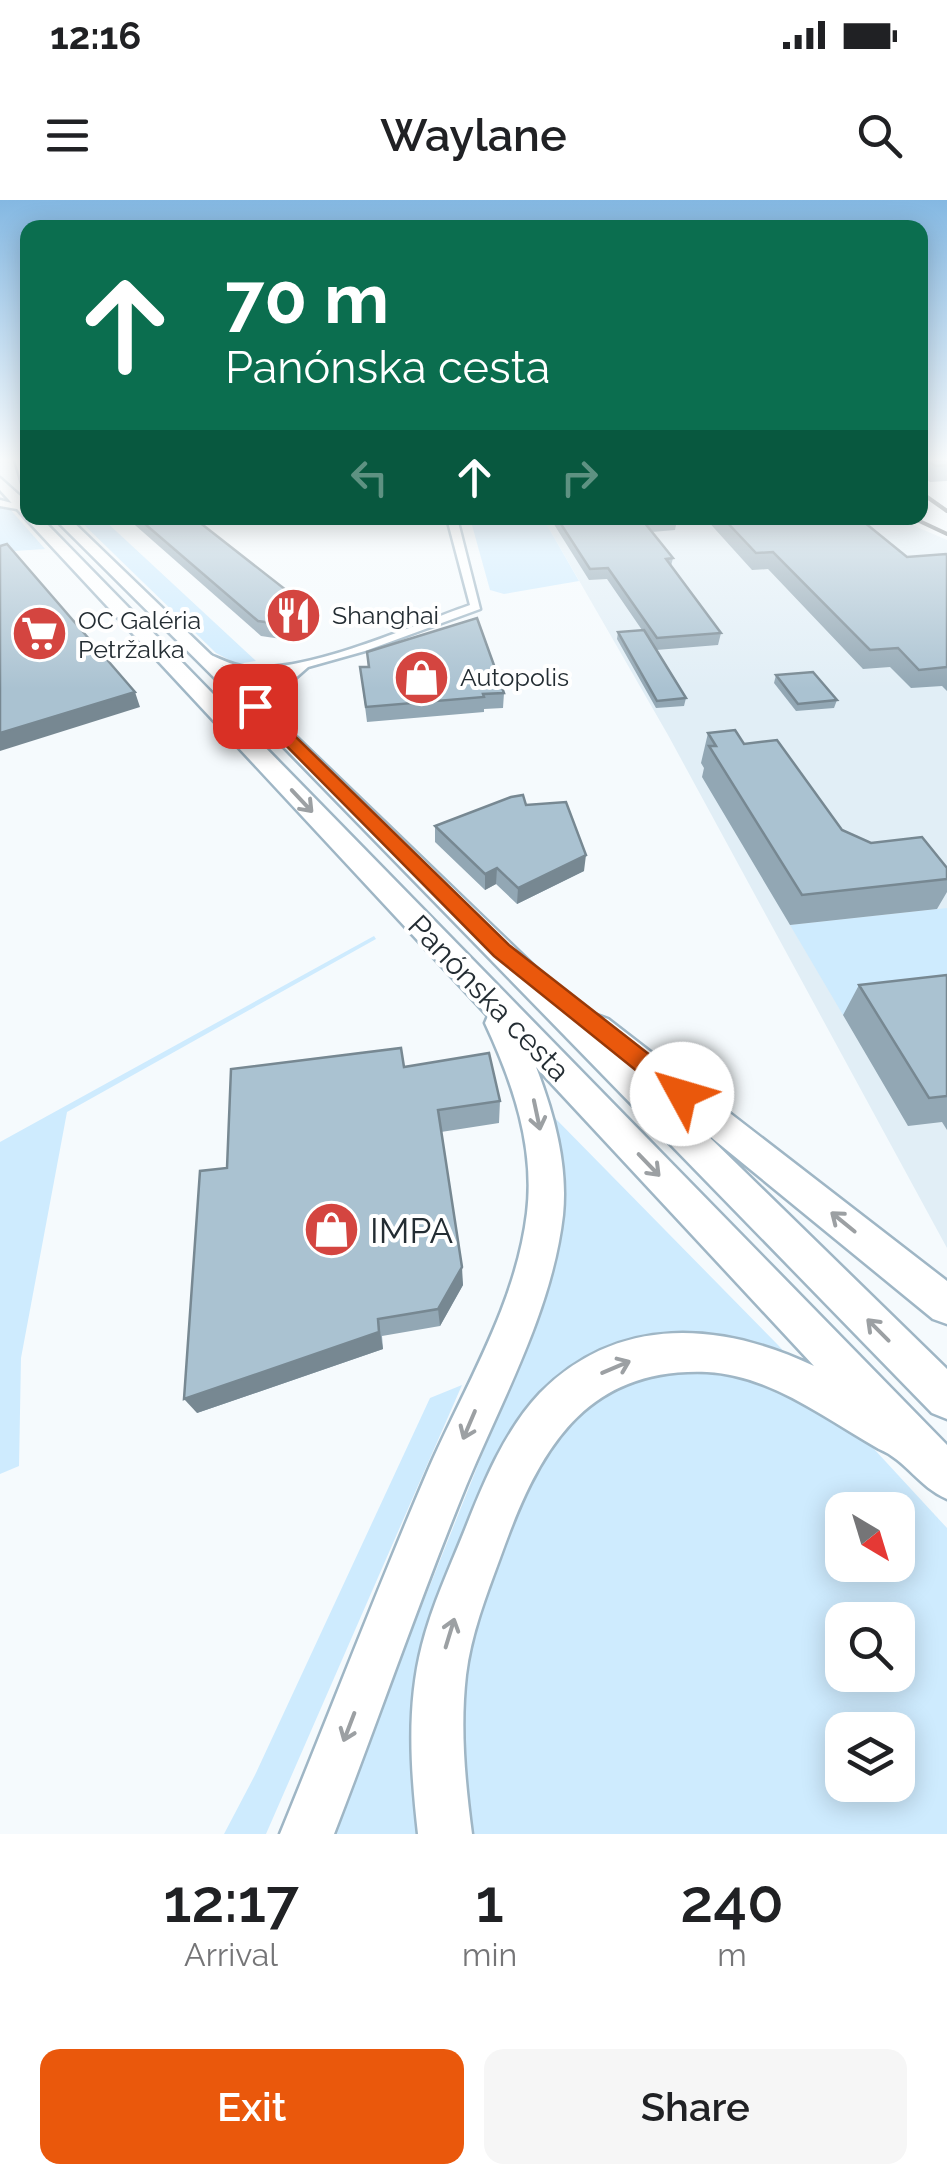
<!DOCTYPE html>
<meta charset="utf-8">
<style>
:root{--surface:#fff;--page:#f6f6f6;--text:#202124;--muted:#757577;--accent:#ea580c}
body{margin:0;font-family:Raleway,sans-serif;background:var(--page);color:var(--text);height:100vh;display:flex;flex-direction:column;font-size:38px;white-space:nowrap}
*{box-sizing:border-box;margin:0}
p{font-size:32px;color:var(--muted)}
.icon{flex:none;width:55px;height:55px;fill:none;stroke:currentColor;stroke-width:2;stroke-linecap:round;stroke-linejoin:round}
.map{position:relative;height:1634px;overflow:hidden}
.sheet{display:flex;flex-direction:column;background:var(--surface);flex:1}
.sheet>*{flex:none}
.guide{position:absolute;left:20px;top:20px;width:908px;height:305px;border-radius:20px;box-shadow:0 5px 25px #0003;background:#0b6e4f;color:#fff;overflow:hidden}
.needle{width:65px;rotate:142deg}
.fabs{position:absolute;left:825px;top:1292px;display:grid;gap:20px}
.fabs a{display:grid;place-items:center;width:90px;height:90px;border-radius:20px;background:var(--surface);box-shadow:0 5px 25px #0003;font-size:50px}
.pin{position:absolute;display:grid;place-items:center;width:85px;height:85px;color:#fff;margin:-42px;border-radius:20px;box-shadow:0 5px 15px #0006}
.me{position:absolute;width:110px;margin:-55px;rotate:309deg;stroke-linejoin:round;filter:drop-shadow(0 0 8px #0008)}
.turn{display:flex;align-items:center;gap:35px;height:210px;padding:0 40px;font-size:45px}
.turn .icon{width:130px;height:130px;stroke-width:2.5}
.turn b{display:block;font-size:70px;line-height:85px}
.lanes{display:flex;align-items:center;height:95px;padding:0 40px;background:#0003;justify-content:center;gap:50px;direction:ltr}
.lanes .off{opacity:.35}
.eta{display:flex;justify-content:space-evenly;align-items:center;height:170px;text-align:center}
.eta b{font-size:60px;font-weight:600;line-height:70px}
.cta{display:flex;gap:20px;margin-top:auto;padding:20px 40px}
.cta a{flex:1;height:115px;border-radius:20px;background:var(--accent);color:#fff;font-size:40px;font-weight:600;line-height:115px;text-align:center}
.cta a+a{background:var(--page);color:var(--text)}
.status{display:flex;justify-content:space-between;align-items:center;height:70px;padding:0 50px;background:var(--surface);direction:ltr}
.status svg{height:28px;fill:currentColor}
header{display:flex;justify-content:space-between;align-items:center;height:130px;padding:0 40px;background:var(--surface);font-size:45px;font-weight:600}
.map>svg:first-child{display:block}
.built{fill:#e1eef6}
.green{fill:#ceebfe;fill-rule:evenodd}
.lines{fill:none;stroke-linecap:round;stroke-linejoin:round}
.street-casing{stroke:#9fb6c5;stroke-width:5}
.secondary-casing{stroke:#9fb6c5;stroke-width:5}
.street{fill:#fff;fill-rule:evenodd}
.secondary{fill:#fff;fill-rule:evenodd}
.rail{stroke:#636b70;stroke-width:4}
.wall{fill:#92a7b4}
.shaded-wall{fill:#778892}
.building{fill:#aac2d1;stroke:#778892;stroke-width:2.5}
.oneway{stroke:#9ca0a3}
.route{fill:#ea580c;stroke:#983908;stroke-width:2.5}
.labels{text-anchor:middle;dominant-baseline:central;stroke-width:8;stroke-linejoin:round;paint-order:stroke}
.far-poi-label{font-size:25px;fill:#242d33;stroke:#fff;text-anchor:start}
.street-label{font-size:30px;fill:#242d33;stroke:#fff}
.near-poi-label{font-size:35px;fill:#242d33;stroke:#fff;text-anchor:start}
</style>
<div class="status"><b>12:16</b><svg viewBox="0 0 49 12"><path d="M0 12V9h3v3zM5 12V6h3v6zM10 12V3h3v9zM15 12V0h3v12zM26 1h20v11H26zM47 4h2v5h-2z"/></svg></div>
<header><svg class="icon" aria-label="menu" viewBox="0 0 24 24"><path d="M4 6h16M4 12h16M4 18h16"/></svg>Waylane<svg class="icon" aria-label="search" viewBox="0 0 24 24"><circle cx="10" cy="10" r="6"/><path d="M15 15l6 6"/></svg></header>
<div class="map">
<svg width="947" height="1634" viewBox="0 0 947 1634">
<rect width="100%" height="100%" fill="#f5fafd"/>
<!-- built -->
<polygon class="built" points="543,318 896,318 947,340 947,1048 668,535"/>
<!-- green -->
<g class="green">
<polygon points="0,305 9,308 45,349 0,352"/>
<polygon points="77,318 102,318 256,461 237,464 216,453"/>
<polygon points="470,318 543,318 579,381 504,394 490,390"/>
<polygon points="947,708 947,802 843,815 790,725"/>
<polygon points="374,736 376,739 67,912 21,1158 19,1266 0,1274 0,942"/>
<path d="M 552,915 L 778,1145 L 947,1328 L 947,1634 L 331,1634 L 511,1182 L 561,1030 ZM 842,1310 L 898,1310 L 898,1365 L 842,1365 ZM 842,1420 L 898,1420 L 898,1475 L 842,1475 ZM 842,1530 L 898,1530 L 898,1585 L 842,1585 Z"/>
<polygon points="462,1185 266,1634 224,1634 255,1575 430,1198"/>
</g>
<g class="lines">
<defs>
<g id="street">
<polygon points="15,260 23,260 28,286 22,283"/>
<polygon points="0,300 28,307 28,311 0,306"/>
<path d="M 447,318 L 457,318 L 480,409 L 365,451 L 308,467 L 292,481 L 281,496 L 286,534 L 274,531 L 267,496 L 287,472 L 247,475 L 197,456 L 203,452 C 217,457 232,466 247,467 C 309,473 410,426 470,405 Z"/>
</g>
<g id="secondary">
<path d="M 0,278 L 28,303 L 28,318 L 41,318 L 947,1245 L 947,1299 C 919,1287 906,1260 879,1249 C 826,1219 770,1175 707,1172 C 582,1167 537,1254 500,1358 C 486,1396 471,1434 466,1475 C 460,1528 465,1581 472,1634 L 418,1634 C 411,1572 406,1507 422,1445 C 432,1406 449,1369 464,1332 C 483,1284 504,1231 540,1193 C 618,1114 721,1122 814,1166 L 536,867 C 554,914 568,964 563,1015 C 552,1111 502,1199 466,1286 C 419,1401 379,1518 334,1634 L 280,1634 C 330,1512 377,1389 429,1268 C 465,1186 516,1104 527,1013 C 535,947 513,883 485,823 L 488,816 L 28,321 L 0,290 Z"/>
<polygon points="54,318 69,318 588,818 597,815 608,819 947,1081 947,1124 933,1119 701,929 947,1169 947,1219 932,1213 273,536"/>
</g>
</defs>
<!-- street casing -->
<use href="#street" class="street-casing"/>
<!-- secondary casing -->
<use href="#secondary" class="secondary-casing"/>
<!-- street -->
<use href="#street" class="street"/>
<!-- secondary -->
<use href="#secondary" class="secondary"/>
<!-- rail -->
<g class="rail">
<polyline points="920,292 947,311"/>
<polyline points="913,318 947,334"/>
</g>
</g>
<!-- wall -->
<g class="wall">
<polygon points="920,260 947,260 947,281 930,282 920,276"/>
<polygon points="127,318 194,318 314,412 316,427 288,440 261,436"/>
<polygon points="550,318 675,318 677,320 675,330 652,332 673,358 671,366 721,433 718,445 656,450 686,498 684,506 656,508 617,439 618,432 642,430 607,379 589,380"/>
<polygon points="705,318 859,318 907,357 947,355 947,491 942,486 911,488 890,467 863,469 768,369 752,370"/>
<polygon points="367,452 504,493 503,508 484,509 484,512 367,522 360,467 368,467"/>
<polygon points="776,475 837,500 834,508 796,511 774,483"/>
<polygon points="708,533 744,544 842,630 871,643 947,668 947,692 937,709 790,725 702,577 704,568 701,563"/>
<polygon points="526,605 584,671 517,704 496,684 485,690 435,642 435,626"/>
<polygon points="947,775 947,930 942,922 908,926 843,815 859,785"/>
<polygon points="404,867 500,901 499,923 441,932 463,1085 440,1126 382,1136 383,1149 197,1213 227,968"/>
</g>
<!-- shaded-wall -->
<g class="shaded-wall">
<polygon points="314,412 316,427 288,440 286,425"/>
<polygon points="135,492 140,507 0,551 0,533"/>
<polygon points="586,655 584,671 517,704 518,688"/>
<polygon points="497,668 496,684 485,690 485,674"/>
<polygon points="462,1067 463,1085 440,1126 438,1109"/>
<polygon points="378,1119 383,1149 197,1213 184,1199"/>
</g>
<!-- building -->
<g class="building">
<polygon points="926,260 947,260 947,265 936,266"/>
<polygon points="138,318 194,318 314,412 286,425 258,421"/>
<polygon points="557,318 675,318 677,320 644,322 673,358 666,359 721,433 657,438 608,368 590,369"/>
<polygon points="723,318 859,318 907,357 946,354 947,355 947,467 919,470 898,448 870,450 773,352 756,353"/>
<polygon points="7,344 135,492 0,533 0,346"/>
<polygon points="477,418 504,493 483,494 484,497 366,507 360,467 369,467 367,452"/>
<polygon points="644,430 686,498 657,501 618,432"/>
<polygon points="813,472 837,500 798,504 776,475"/>
<polygon points="735,530 744,544 777,540 842,630 871,643 922,637 947,668 947,679 802,695 709,546 716,546 708,533"/>
<polygon points="523,595 526,605 566,602 586,655 518,688 497,668 485,674 435,626 511,597"/>
<polygon points="947,775 947,896 929,898 859,785"/>
<polygon points="401,848 404,867 489,853 500,901 438,910 462,1067 438,1109 378,1119 379,1132 184,1199 200,971 227,968 231,869"/>
</g>
<!-- one-way arrows -->
<defs><path id="oneway-shaft" d="M-6 0H5M1.5-3L5.5 0L1.5 3" fill="none" stroke-width="1.6" stroke-linecap="round" stroke-linejoin="round" transform="scale(2.5)"/></defs>
<g class="oneway">
<use href="#oneway-shaft" transform="translate(302 601) rotate(47)"/>
<use href="#oneway-shaft" transform="translate(537 915) rotate(78)"/>
<use href="#oneway-shaft" transform="translate(649 965) rotate(46)"/>
<use href="#oneway-shaft" transform="translate(843 1022) rotate(-141)"/>
<use href="#oneway-shaft" transform="translate(878 1130) rotate(-135)"/>
<use href="#oneway-shaft" transform="translate(616 1167) rotate(-23)"/>
<use href="#oneway-shaft" transform="translate(469 1225) rotate(113)"/>
<use href="#oneway-shaft" transform="translate(450 1433) rotate(-73)"/>
<use href="#oneway-shaft" transform="translate(349 1527) rotate(111)"/>
</g>
<!-- sky -->
<linearGradient id="sky" x2="0" y2="1"><stop stop-color="#84b8e2"/><stop offset="0.53" stop-color="#fafdfe"/><stop offset="1" stop-color="#fafdfe" stop-opacity="0"/></linearGradient>
<rect width="947" height="489" fill="url(#sky)"/>
<!-- route -->
<polygon class="route" points="250,503 261,503 509,745 691,887 695,894 691,901 674,901 494,756 250,509"/>
<!-- icons -->
<defs>
<symbol id="restaurant-disc" viewBox="-11 -11 22 22"><circle r="9.5" fill="#d44540" stroke="#fff"/><path d="M-5-6h1v4h1v-4h1v4h1v-4h1v5L-1.5 .5V6h-2V.5L-5-1ZM5-6V6H3V1.5H1.5Q1.5-4 5-6Z" fill="#fff"/></symbol>
<symbol id="supermarket-disc" viewBox="-11 -11 22 22"><circle r="9.5" fill="#d44540" stroke="#fff"/><path d="M-6-5.5h2.5l.6 2H6L4.5 2H-2.5L-4.4-4H-6ZM-1.5 3.2a1.3 1.3 0 1 0 .1 0ZM3 3.2a1.3 1.3 0 1 0 .1 0Z" fill="#fff"/></symbol>
<symbol id="shop-disc" viewBox="-11 -11 22 22"><circle r="9.5" fill="#d44540" stroke="#fff"/><path d="M-5-2.5h2.3a2.7 3.5 0 0 1 5.4 0H5L5.5 6h-11ZM-1.5-2.5h3a1.5 2.3 0 0 0-3 0Z" fill="#fff"/></symbol>
</defs>
<g fill-rule="evenodd">
<use href="#restaurant-disc" x="262" y="384" width="63" height="63"/>
<use href="#supermarket-disc" x="8" y="402" width="63" height="63"/>
<use href="#shop-disc" x="390" y="446" width="63" height="63"/>
<use href="#shop-disc" x="300" y="998" width="63" height="63"/>
</g>
<g class="labels">
<!-- far-poi labels -->
<g class="far-poi-label">
<text x="332" y="415">Shanghai</text>
<text x="78" y="420">OC Galéria<tspan x="78" dy="29">Petržalka</tspan></text>
<text x="460" y="477">Autopolis</text>
</g>
<!-- street labels -->
<g class="street-label">
<text transform="translate(489 798) rotate(46)">Panónska cesta</text>
</g>
<!-- near-poi labels -->
<g class="near-poi-label">
<text x="370" y="1030">IMPA</text>
</g>
</g>
</svg>
<div class="fabs">
<a><svg class="needle" viewBox="-14 -14 28 28"><path d="M0-13l5 13h-10z" fill="#e53935"/><path d="M0 13l5-13h-10z" fill="#757577"/></svg></a>
<a><svg class="icon" aria-label="search" viewBox="0 0 24 24"><circle cx="10" cy="10" r="6"/><path d="M15 15l6 6"/></svg></a>
<a><svg class="icon" aria-label="layers" viewBox="0 0 24 24"><path d="M12 4l9 5-9 5-9-5zM3 14l9 5 9-5"/></svg></a>
</div>
<div class="pin" style="left:255px;top:506px;background:#d93025"><svg class="icon" aria-label="arrive" viewBox="0 0 24 24"><path d="M6 21V4h12l-3 4 3 4H6"/></svg></div>
<svg class="me" style="left:682px;top:894px" viewBox="-20 -20 40 40"><circle r="19" fill="#fff"/><path d="M0-13L10 11 0 6-10 11z" fill="#ea580c"/></svg>
<div class="guide">
<div class="turn"><svg class="icon" aria-label="ahead" viewBox="0 0 24 24"><path d="M12 20V5M6 11l6-6 6 6"/></svg><div><b>70 m</b>Panónska cesta</div></div>
<div class="lanes"><svg class="icon off" aria-label="left" viewBox="0 0 24 24"><path d="M17 20v-9H6M10 6l-5 5 5 5"/></svg><svg class="icon" aria-label="ahead" viewBox="0 0 24 24"><path d="M12 20V5M6 11l6-6 6 6"/></svg><svg class="icon off" aria-label="right" viewBox="0 0 24 24"><path d="M7 20v-9h11M14 6l5 5-5 5"/></svg></div>
</div>
</div>
<section class="sheet">
<div class="eta">
<div><b>12:17</b><p>Arrival</p></div>
<div><b>1</b><p>min</p></div>
<div><b>240</b><p>m</p></div>
</div>
<div class="cta"><a>Exit</a><a>Share</a></div>
</section>
